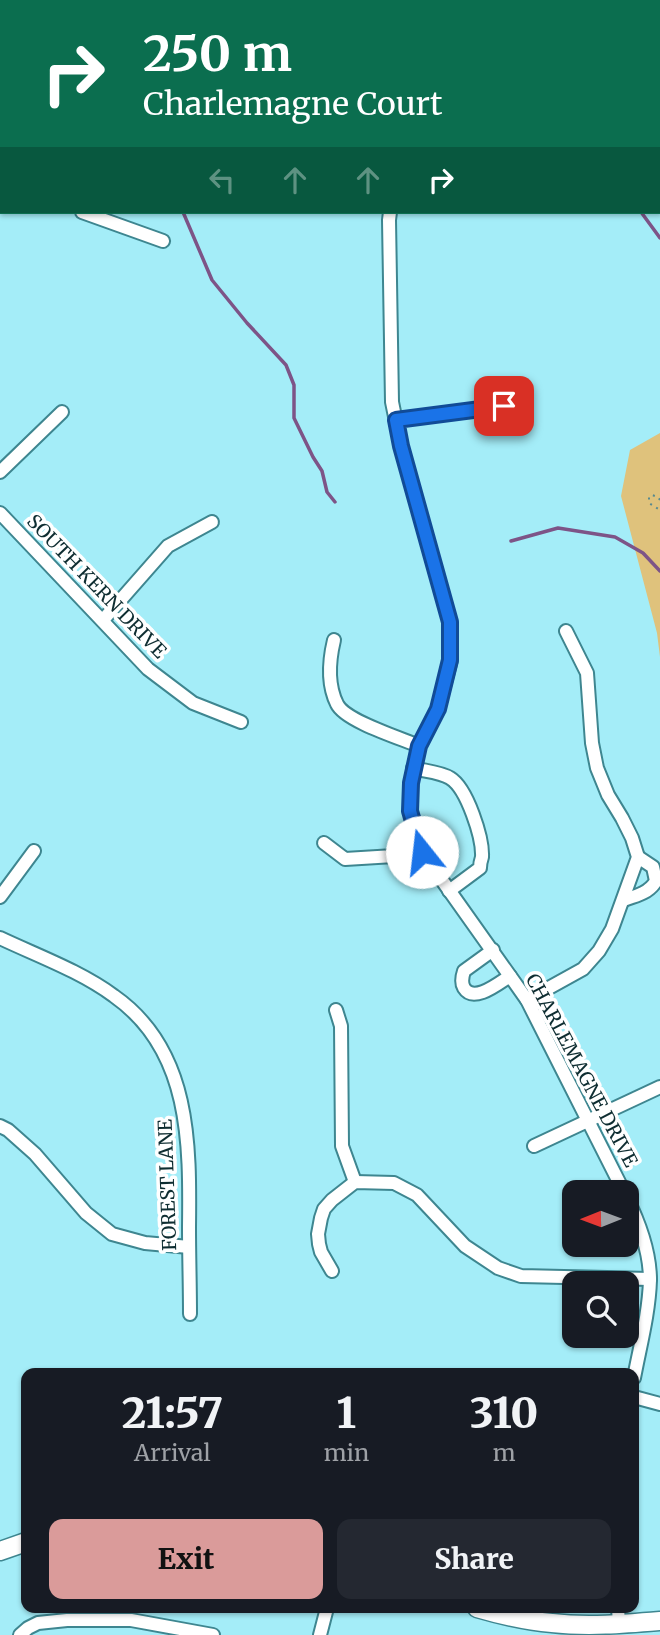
<!DOCTYPE html>
<style>
:root{--surface:#171b24;--page:#242831;--text:#f1f3f6;--muted:#9ea1a6;--accent:#da9b9a}
body{margin:0;font-family:Merriweather,serif;background:var(--page);color:var(--text);height:100vh;display:flex;flex-direction:column;font-size:26px;white-space:nowrap}
*{box-sizing:border-box;margin:0}
p{font-size:23px;color:var(--muted)}
.icon{flex:none;width:38px;height:38px;fill:none;stroke:currentColor;stroke-width:2;stroke-linecap:round;stroke-linejoin:round}
.map{position:relative;flex:1;overflow:hidden}
.side{position:absolute;left:21px;top:1368px;width:618px;height:245px;display:flex;flex-direction:column;background:var(--surface);border-radius:14px;box-shadow:0 2px 5px #0004}
.side>*{flex:none}
.banner{position:absolute;left:0px;top:0px;width:662px;height:214px;box-shadow:0 2px 5px #0004;background:#0b6e4f;color:#fff;overflow:hidden}
.needle{width:46px;rotate:269deg}
.buttons{position:absolute;left:562px;top:1180px;display:grid;gap:14px}
.buttons a{display:grid;place-items:center;width:77px;height:77px;border-radius:14px;background:var(--surface);box-shadow:0 2px 5px #0004;font-size:35px}
.pin{position:absolute;display:grid;place-items:center;width:60px;height:60px;color:#fff;margin:-30px;border-radius:14px;box-shadow:0 4px 10px #0006}
.me{position:absolute;width:77px;margin:-38px;rotate:344deg;stroke-linejoin:round;filter:drop-shadow(0 0 5px #0008)}
.turn{display:flex;align-items:center;gap:24px;height:147px;padding:0 28px;font-size:32px}
.turn .icon{width:91px;height:91px;stroke-width:2.5}
.turn b{display:block;font-size:49px;line-height:60px}
.lanes{display:flex;align-items:center;height:66px;padding:0 28px;background:#0003;justify-content:center;gap:35px;direction:ltr}
.lanes .off{opacity:.35}
.eta{display:flex;justify-content:space-evenly;align-items:center;height:119px;text-align:center}
.eta b{font-size:42px;font-weight:800;line-height:49px}
.action{display:flex;gap:14px;margin-top:auto;padding:14px 28px}
.action a{flex:1;height:80px;border-radius:14px;background:var(--accent);color:#111;font-size:28px;font-weight:800;line-height:80px;text-align:center}
.action a+a{background:var(--page);color:var(--text)}
.map>svg:first-child{display:block}
.green{fill:#dfc27c}
.lines{fill:none;stroke-linecap:round;stroke-linejoin:round}
.stream{stroke:#7d5487;stroke-width:3.5}
.minor-casing{stroke:#3e8690;stroke-width:16}
.secondary-casing{stroke:#3e8690;stroke-width:21}
.path{stroke:#568990;stroke-width:2;stroke-dasharray:2 5;stroke-linecap:butt}
.minor{stroke:#fff;stroke-width:12}
.secondary{stroke:#fff;stroke-width:18}
.route-casing{stroke:#114b97;stroke-width:18}
.route{stroke:#1a73e8;stroke-width:12}
.labels{text-anchor:middle;dominant-baseline:central;stroke-width:7;stroke-linejoin:round;paint-order:stroke}
.street-label{font-size:19px;fill:#0e2d31;stroke:#fff}
</style>
<div class="map">
<svg width="660" height="1635" viewBox="0 0 660 1635">
<rect width="100%" height="100%" fill="#a4edf8"/>
<!-- green -->
<polygon class="green" points="660,433 660,657 657,633 621,496 630,450"/>
<g class="lines">
<!-- stream -->
<g class="stream">
<polyline points="488,0 489,2"/>
<polyline points="183,212 212,280 247,323 286,365 294,385 294,418 313,457 322,471 327,492 335,502"/>
<polyline points="641,212 660,238"/>
<polyline points="511,541 558,528 615,537 643,553 660,571"/>
</g>
<defs>
<g id="minor">
<polyline points="15,0 15,2"/>
<polyline points="0,188 2,188"/>
<polyline points="82,212 163,241"/>
<polyline points="390,212 389,220 392,402 401,446 450,622 451,660 438,709 419,746 411,784 410,811 422,852 527,1000 624,1192"/>
<polyline points="396,420 504,406"/>
<polyline points="0,472 62,412"/>
<polyline points="0,513 148,669 193,703 241,722"/>
<polyline points="103,620 168,546 212,522"/>
<path d="M 334,640 C 329,661 327,684 337,704 C 345,721 400,738 419,746"/>
<path d="M 413,768 C 424,771 441,772 450,778 C 467,788 483,838 482,857 C 481,860 480,864 480,868 L 449,891"/>
<polyline points="324,843 345,859 394,856 422,852"/>
<polyline points="0,897 34,851"/>
<path d="M 623,900 C 636,896 649,893 656,881 L 653,867 L 638,857"/>
<path d="M 0,938 C 38,956 80,971 114,996 C 191,1050 190,1144 189,1228 C 189,1257 190,1285 190,1314"/>
<path d="M 493,950 L 464,971 C 462,977 461,983 464,988 C 474,1004 500,982 510,976"/>
<polyline points="527,1000 583,969 599,951 612,929 638,857 632,838 622,818 608,795 597,768 592,743 587,673 566,631"/>
<polyline points="336,1010 341,1026 342,1146 355,1182"/>
<polyline points="0,1126 8,1130 35,1154 86,1213 112,1234 145,1243 189,1247"/>
<polyline points="534,1146 660,1087"/>
<path d="M 626,1196 C 639,1222 650,1251 650,1280 C 649,1313 640,1346 634,1378"/>
<polyline points="332,1271 321,1252 319,1244 318,1234 321,1218 324,1209 332,1200 355,1182 394,1183 417,1195 465,1246 498,1268 521,1276 650,1279"/>
<polyline points="634,1397 660,1404"/>
<polyline points="618,1608 619,1624"/>
<polyline points="20,1635 28,1628 38,1623 67,1620 131,1620 213,1635"/>
<polyline points="320,1635 327,1608"/>
</g>
<g id="secondary">
<polyline points="0,1551 26,1542"/>
<path d="M 477,1608 C 501,1615 527,1621 552,1623 C 587,1627 624,1624 660,1621"/>
</g>
</defs>
<!-- minor casing -->
<use href="#minor" class="minor-casing"/>
<!-- secondary casing -->
<use href="#secondary" class="secondary-casing"/>
<!-- path -->
<polyline class="path" points="660,500 658,497 652,495 649,497 649,503 660,510"/>
<!-- minor -->
<use href="#minor" class="minor"/>
<!-- secondary -->
<use href="#secondary" class="secondary"/>
</g>
<g class="lines">
<defs>
<polyline id="route" points="422,852 410,811 411,783 419,746 438,709 450,660 450,622 401,446 396,420 504,406"/>
</defs>
<!-- route casing -->
<use href="#route" class="route-casing"/>
<!-- route -->
<use href="#route" class="route"/>
</g>
<g class="labels">
<!-- street labels -->
<g class="street-label">
<text transform="translate(97 586) rotate(46)">SOUTH KERN DRIVE</text>
<text transform="translate(582 1070) rotate(62)">CHARLEMAGNE DRIVE</text>
<text transform="translate(167 1185) rotate(-92)">FOREST LANE</text>
</g>
</g>
</svg>
<div class="buttons">
<a><svg class="needle" viewBox="-14 -14 28 28"><path d="M0-13l5 13h-10z" fill="#e53935"/><path d="M0 13l5-13h-10z" fill="#9ea1a6"/></svg></a>
<a><svg class="icon" aria-label="search" viewBox="0 0 24 24"><circle cx="10" cy="10" r="6"/><path d="M15 15l6 6"/></svg></a>
</div>
<div class="pin" style="left:504px;top:406px;background:#d93025"><svg class="icon" aria-label="arrive" viewBox="0 0 24 24"><path d="M6 21V4h12l-3 4 3 4H6"/></svg></div>
<svg class="me" style="left:422px;top:852px" viewBox="-20 -20 40 40"><circle r="19" fill="#fff"/><path d="M0-13L10 11 0 6-10 11z" fill="#1a73e8"/></svg>
<div class="banner">
<div class="turn"><svg class="icon" aria-label="right" viewBox="0 0 24 24"><path d="M7 20v-9h11M14 6l5 5-5 5"/></svg><div><b>250 m</b>Charlemagne Court</div></div>
<div class="lanes"><svg class="icon off" aria-label="left" viewBox="0 0 24 24"><path d="M17 20v-9H6M10 6l-5 5 5 5"/></svg><svg class="icon off" aria-label="ahead" viewBox="0 0 24 24"><path d="M12 20V5M6 11l6-6 6 6"/></svg><svg class="icon off" aria-label="ahead" viewBox="0 0 24 24"><path d="M12 20V5M6 11l6-6 6 6"/></svg><svg class="icon" aria-label="right" viewBox="0 0 24 24"><path d="M7 20v-9h11M14 6l5 5-5 5"/></svg></div>
</div>
<section class="side">
<div class="eta">
<div><b>21:57</b><p>Arrival</p></div>
<div><b>1</b><p>min</p></div>
<div><b>310</b><p>m</p></div>
</div>
<div class="action"><a>Exit</a><a>Share</a></div>
</section>
</div>
